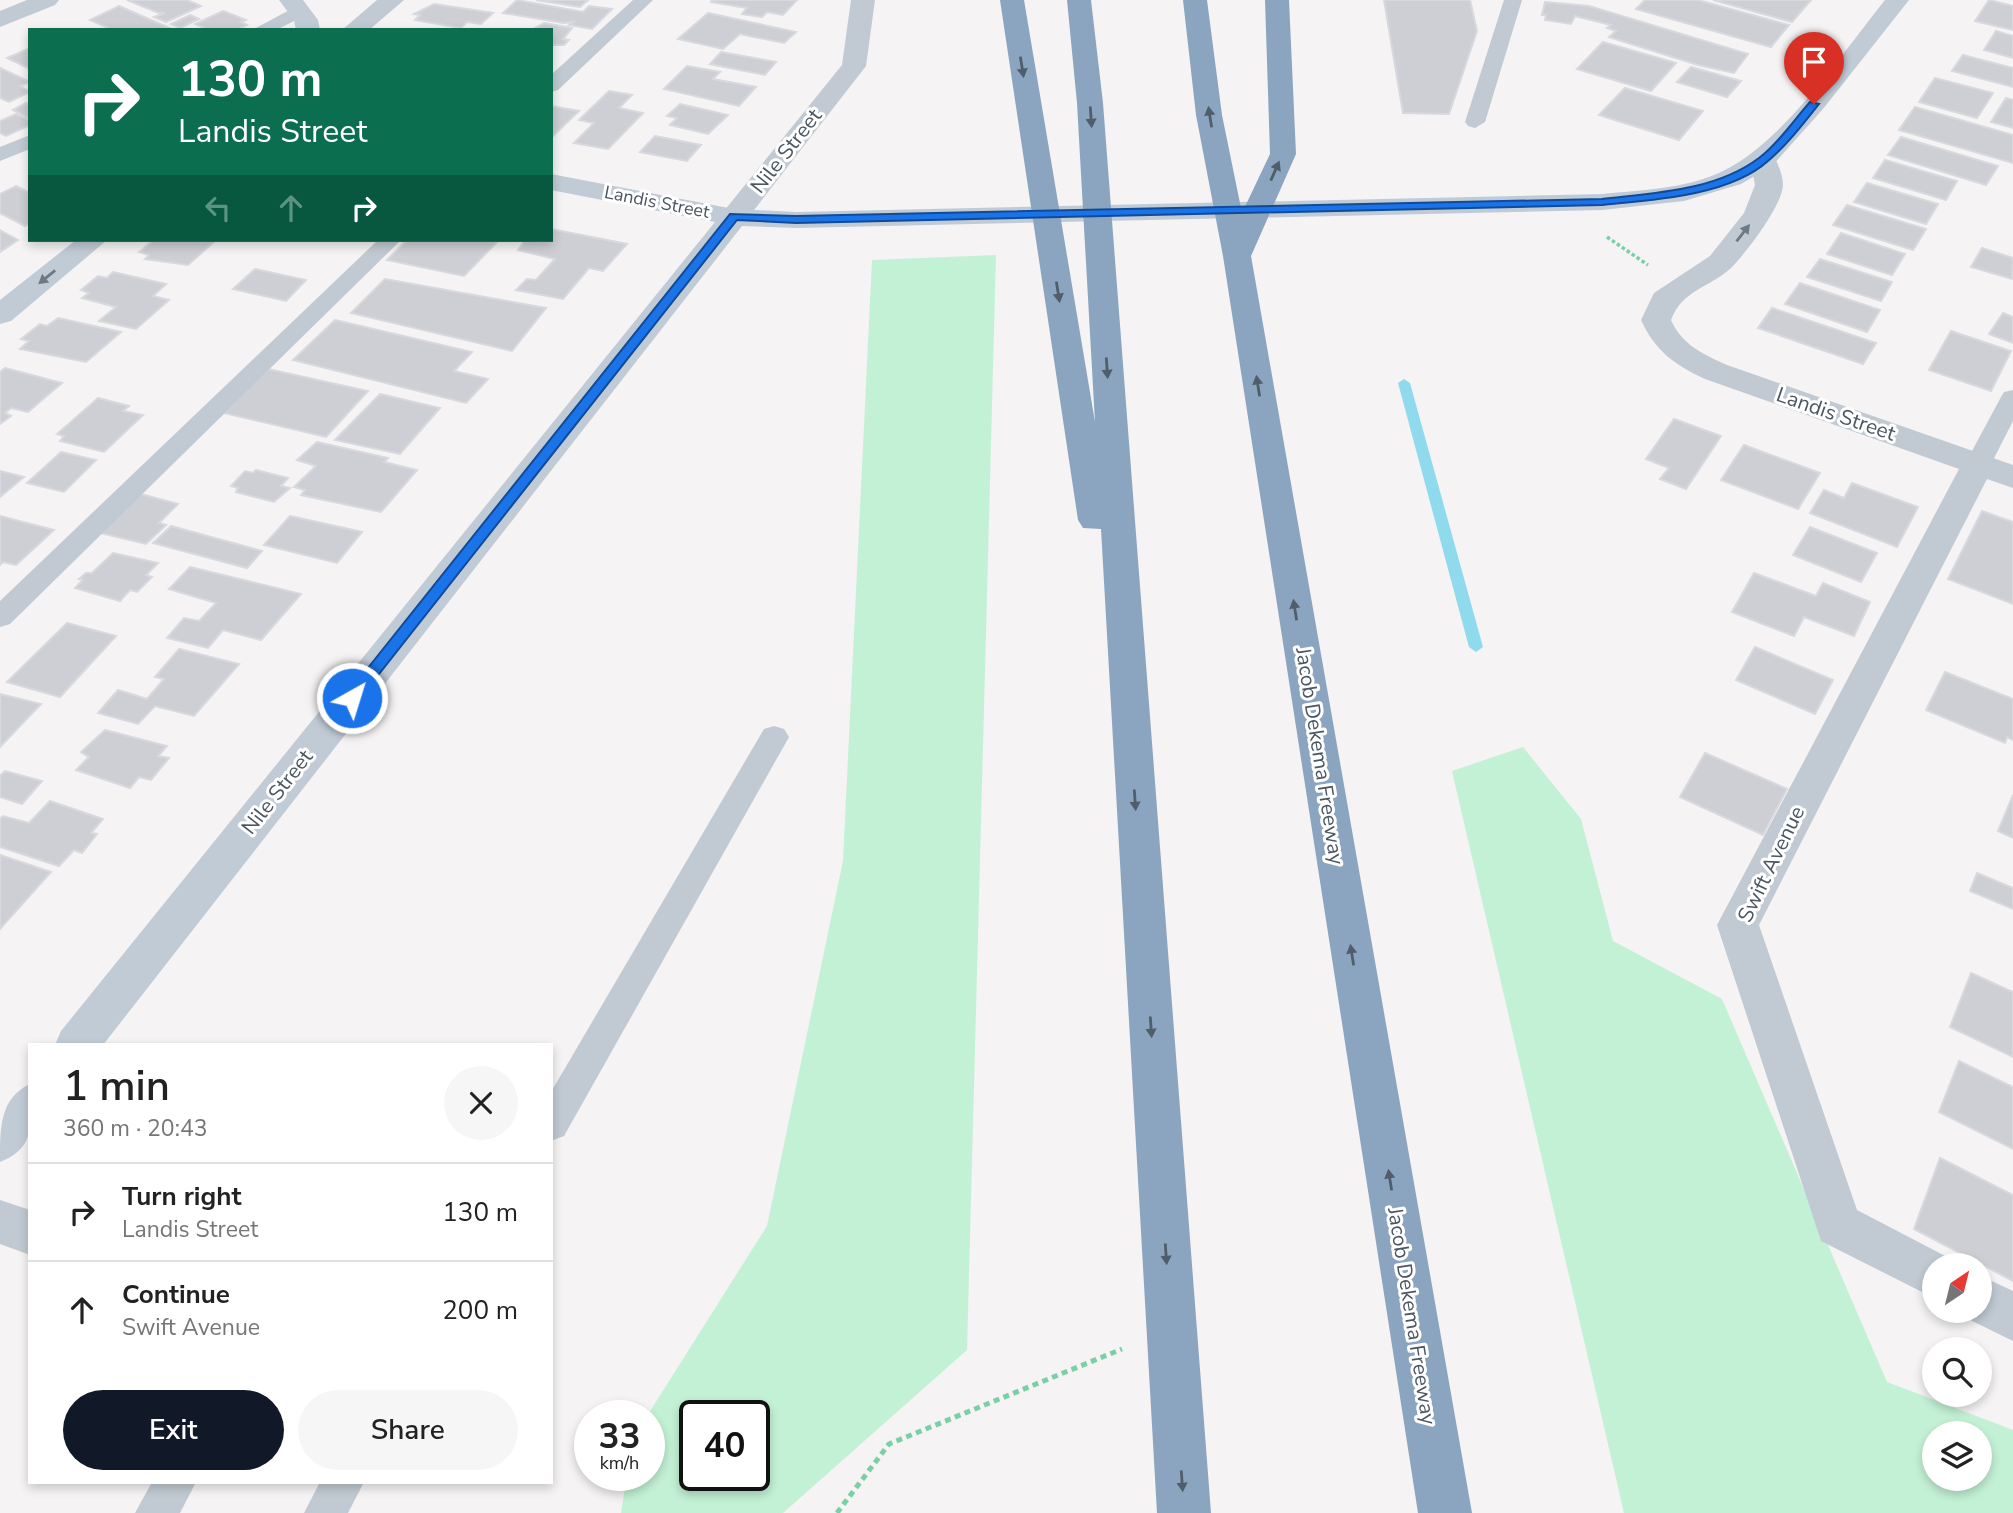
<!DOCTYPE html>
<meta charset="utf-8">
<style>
:root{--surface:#fff;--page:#f6f6f6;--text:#222;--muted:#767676;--line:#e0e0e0;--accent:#111827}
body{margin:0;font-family:"Nunito Sans",sans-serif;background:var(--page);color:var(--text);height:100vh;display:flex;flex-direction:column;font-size:26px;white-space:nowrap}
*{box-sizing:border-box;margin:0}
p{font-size:23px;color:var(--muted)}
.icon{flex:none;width:38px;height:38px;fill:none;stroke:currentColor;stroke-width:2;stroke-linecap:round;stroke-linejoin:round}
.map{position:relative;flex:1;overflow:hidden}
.side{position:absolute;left:28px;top:1043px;width:525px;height:441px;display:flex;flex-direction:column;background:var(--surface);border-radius:0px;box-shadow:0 4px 10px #0003}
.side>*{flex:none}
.banner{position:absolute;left:28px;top:28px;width:525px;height:214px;border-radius:0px;box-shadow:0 4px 10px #0003;background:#0b6e4f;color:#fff;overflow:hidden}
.needle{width:46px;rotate:35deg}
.tools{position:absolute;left:1922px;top:1253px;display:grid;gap:14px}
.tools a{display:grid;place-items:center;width:70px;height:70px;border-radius:50%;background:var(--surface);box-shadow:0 4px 10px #0003;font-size:35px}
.speed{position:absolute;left:574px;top:1400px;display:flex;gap:14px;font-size:35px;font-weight:700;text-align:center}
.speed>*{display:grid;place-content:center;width:91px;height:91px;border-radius:50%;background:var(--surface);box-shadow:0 4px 10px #0003;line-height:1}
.speed small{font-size:18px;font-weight:400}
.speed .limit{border:4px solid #111;border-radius:10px;background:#fff;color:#111}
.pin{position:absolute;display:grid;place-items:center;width:60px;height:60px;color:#fff;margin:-72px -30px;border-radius:50% 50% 50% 0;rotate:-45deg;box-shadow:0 0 7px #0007}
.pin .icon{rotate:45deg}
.me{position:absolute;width:77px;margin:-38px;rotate:39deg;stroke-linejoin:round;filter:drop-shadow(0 0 5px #0008)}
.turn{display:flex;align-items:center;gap:24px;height:147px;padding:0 35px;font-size:32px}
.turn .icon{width:91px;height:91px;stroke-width:2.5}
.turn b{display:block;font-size:49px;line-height:60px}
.lanes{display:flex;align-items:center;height:66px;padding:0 35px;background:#0003;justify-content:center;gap:35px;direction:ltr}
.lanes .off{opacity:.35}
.round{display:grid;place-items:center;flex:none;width:74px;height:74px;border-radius:37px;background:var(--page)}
.summary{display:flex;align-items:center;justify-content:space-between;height:119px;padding:0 35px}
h1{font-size:42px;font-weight:600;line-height:52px}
.cta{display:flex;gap:14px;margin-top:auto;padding:14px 35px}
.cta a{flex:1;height:80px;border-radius:42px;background:var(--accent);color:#fff;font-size:28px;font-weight:600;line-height:80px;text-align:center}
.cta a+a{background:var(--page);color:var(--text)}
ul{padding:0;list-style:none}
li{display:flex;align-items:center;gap:21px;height:98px;padding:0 35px;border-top:2px solid var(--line)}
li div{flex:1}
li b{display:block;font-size:26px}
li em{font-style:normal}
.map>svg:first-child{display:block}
.green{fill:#c3f1d5;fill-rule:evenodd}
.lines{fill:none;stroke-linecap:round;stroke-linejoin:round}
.stream{fill:#90daee;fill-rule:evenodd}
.building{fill:#cdcfd5;stroke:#d7d9de;stroke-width:2}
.path-far1{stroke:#7ad0a6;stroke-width:3.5;stroke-dasharray:3.5 2.5;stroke-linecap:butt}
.path{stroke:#7ad0a6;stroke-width:5;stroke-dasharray:6 4.5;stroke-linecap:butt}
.lane{fill:#c1cad2;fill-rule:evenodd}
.street{fill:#c1cad2;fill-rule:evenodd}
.secondary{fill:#c1cbd6;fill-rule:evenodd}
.highway{fill:#8ba5c1;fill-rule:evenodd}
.oneway{fill:#505e6b}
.oneway2{fill:#6e7983}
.oneway3{fill:#6e7984}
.route{fill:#1a73e8;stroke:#114b97;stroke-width:2}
.labels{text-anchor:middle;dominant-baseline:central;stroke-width:6;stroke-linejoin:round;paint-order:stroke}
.far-street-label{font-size:18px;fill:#4a5661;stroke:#fff}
.street-label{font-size:21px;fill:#4a5661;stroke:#fff}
</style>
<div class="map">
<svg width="2013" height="1513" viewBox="0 0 2013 1513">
<rect width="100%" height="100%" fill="#f5f3f3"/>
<!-- green -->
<g class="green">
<path d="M 996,255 L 967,1350 L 783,1513 L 621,1513 L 627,1475 L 649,1475 L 647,1416 L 767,1226 L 843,861 L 872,260 ZM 695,1416 L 754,1416 L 754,1475 L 695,1475 Z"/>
<path d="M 1523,747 L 1581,819 L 1613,941 L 1722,999 L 1887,1382 L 2013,1430 L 2013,1513 L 1624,1513 L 1452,771 ZM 1934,1433 L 1979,1433 L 1979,1479 L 1934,1479 Z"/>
</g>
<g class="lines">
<!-- stream -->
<polygon class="stream" points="1404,379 1410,383 1483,647 1476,652 1469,647 1398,383"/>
</g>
<!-- building -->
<g class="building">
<polygon points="127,0 187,0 201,6 166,22 154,17 165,13 159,13"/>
<polygon points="517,0 583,12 589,6 612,9 592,29 569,25 573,22 564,23 503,13"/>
<polygon points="536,0 588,0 580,7"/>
<polygon points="712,0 797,0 783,15 767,12 762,17 742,14 747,8 711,2"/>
<polygon points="1384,0 1470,0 1477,31 1449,114 1403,113"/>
<polygon points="1645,0 1698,0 1789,25 1771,47 1636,9"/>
<polygon points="1713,0 1811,0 1792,22"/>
<polygon points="1989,0 2013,6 2013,30 1975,21"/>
<polygon points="1545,2 1589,6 1748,54 1734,73 1698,65 1609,37 1616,31 1607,28 1611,25 1575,16 1571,24 1545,20 1546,15 1542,15"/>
<polygon points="434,4 493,13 481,24 467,22 461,28 415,20 420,15 414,14"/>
<polygon points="119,6 174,30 113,30 90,20"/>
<polygon points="223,11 246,20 241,22 247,25 237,30 209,30 195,24"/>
<polygon points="708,13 796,32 784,43 740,34 723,49 678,39"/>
<polygon points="190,15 199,19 180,28 171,24"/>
<polygon points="544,23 572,28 563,39 569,40 564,45 551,45 551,30 532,30"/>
<polygon points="1996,31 2013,36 2013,58 1984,50"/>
<polygon points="1603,42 1676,63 1651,91 1577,69"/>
<polygon points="30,48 30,69 7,58"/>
<polygon points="721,52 776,62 765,75 710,64"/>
<polygon points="1963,55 2013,68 2013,87 1952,71"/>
<polygon points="687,66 720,72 713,79 756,87 739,106 664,89"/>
<polygon points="1691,67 1741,81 1727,97 1677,82"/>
<polygon points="0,68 30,82 20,86 30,92 9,102 0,98"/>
<polygon points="1935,78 1993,93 1977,118 1919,102"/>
<polygon points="1625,88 1703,111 1679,140 1599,115"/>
<polygon points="609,91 632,95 619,108 643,113 608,149 574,143 594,123 579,120"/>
<polygon points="2006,98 2013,100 2013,128 1991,122"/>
<polygon points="26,103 30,105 30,119 13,110"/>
<polygon points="680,104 728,115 708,134 670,125 677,118 667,116"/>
<polygon points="551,106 579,111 551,138"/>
<polygon points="1915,107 2013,135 2013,163 1899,130"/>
<polygon points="16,114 30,120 30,125 6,136 0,133 0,121"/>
<polygon points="655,136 701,145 687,161 640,152"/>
<polygon points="1901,137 1998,166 1986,185 1888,155"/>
<polygon points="1885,160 1957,181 1946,200 1873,178"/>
<polygon points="1867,183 1938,204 1926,224 1854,202"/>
<polygon points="16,186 30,193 30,223 25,226 0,213 0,194"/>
<polygon points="1847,205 1926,229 1913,250 1833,225"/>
<polygon points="551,229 627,244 603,271 589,268 563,299 516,290 527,279 536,280 555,259 518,250 525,240 551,240"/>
<polygon points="0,230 18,240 0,252"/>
<polygon points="1841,233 1905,254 1892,275 1827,254"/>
<polygon points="154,240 216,240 188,265 145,259 149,255 139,252"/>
<polygon points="407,240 499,240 464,276 387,260"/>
<polygon points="1982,248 2013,258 2012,279 1971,267"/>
<polygon points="1820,259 1892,282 1881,301 1807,277"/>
<polygon points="255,269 306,280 286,301 233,289"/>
<polygon points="113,272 166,284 153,296 169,300 136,329 99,321 116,307 82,298 89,293 81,290 98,276 107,278"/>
<polygon points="385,279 546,308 512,351 351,313"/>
<polygon points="1800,283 1880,310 1867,332 1785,304"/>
<polygon points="1772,308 1876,343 1863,364 1758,328"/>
<polygon points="2003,313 2013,317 2013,343 1989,334"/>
<polygon points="58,318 121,332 86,362 20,349 29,341 21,339 40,324 47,326"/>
<polygon points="335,320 472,352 454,371 488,379 466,403 293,360"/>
<polygon points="1951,331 2011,351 1991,391 1929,370"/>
<polygon points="5,368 62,383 28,412 11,408 5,413 11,416 0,424 0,372"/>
<polygon points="268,369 368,391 326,437 224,413"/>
<polygon points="380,394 440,408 400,454 335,440"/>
<polygon points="98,398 129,406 123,411 143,415 104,452 60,441 64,436 57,434"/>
<polygon points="1674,419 1721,436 1686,489 1660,479 1669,468 1646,459"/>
<polygon points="317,442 388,458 384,462 417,470 381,512 301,495 305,490 294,487 316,466 297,460"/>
<polygon points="1744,445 1820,473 1798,509 1721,480"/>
<polygon points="61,452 96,460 64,492 27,483"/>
<polygon points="256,470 288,478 281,486 290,488 274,502 236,492 238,488 231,486 245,471 253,473"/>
<polygon points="0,471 24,477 0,497"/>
<polygon points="1852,483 1918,507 1897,547 1810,513 1824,490 1844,498"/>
<polygon points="137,493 178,504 159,523 166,525 146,544 96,532"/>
<polygon points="1982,511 2013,522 2013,604 1948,579"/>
<polygon points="0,516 54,530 16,565 3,562 0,565"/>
<polygon points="290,516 362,532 337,563 264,545"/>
<polygon points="171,526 262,551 247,568 153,543"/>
<polygon points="1810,527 1877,553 1861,582 1793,555"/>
<polygon points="113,553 158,563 146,575 152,577 137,592 130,590 120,601 75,588 83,580 79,579 86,573 92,573"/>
<polygon points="190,567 301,594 261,640 223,630 208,648 167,638 184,618 199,621 216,603 169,589"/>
<polygon points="1754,573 1816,596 1823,583 1870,602 1854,636 1804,617 1794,636 1732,612"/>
<polygon points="67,623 116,636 60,697 7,682"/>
<polygon points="1755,647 1833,680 1815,714 1736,680"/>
<polygon points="179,649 239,664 194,716 155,706 138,724 98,713 118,690 147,699 164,679 155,677"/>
<polygon points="1945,672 2013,699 2013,740 2007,737 2005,743 1926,710"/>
<polygon points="0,694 41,704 0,747"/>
<polygon points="105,730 167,746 158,756 169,758 151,780 139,777 130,788 76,770 89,757 81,752"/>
<polygon points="1705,753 1787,789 1763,835 1680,797"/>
<polygon points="5,771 42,781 22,804 0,797 0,776"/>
<polygon points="2013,795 2013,838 1998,831"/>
<polygon points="50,801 103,819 91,833 97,834 82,853 74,850 59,866 0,847 0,819 3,816 29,823"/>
<polygon points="0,855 51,872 0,929"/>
<polygon points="1977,873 2013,888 2013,909 1970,891"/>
<polygon points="1971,973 2013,992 2013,1057 1950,1027"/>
<polygon points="1959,1061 2013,1087 2013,1149 1939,1112"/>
<polygon points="1940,1158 2013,1195 2013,1281 1914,1229"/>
</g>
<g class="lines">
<!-- path-far1 -->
<polyline class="path-far1" points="1607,237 1648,265"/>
<!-- path -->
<polyline class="path" points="837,1513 889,1444 1122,1349"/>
<!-- lane -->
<g class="lane">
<polygon points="633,0 653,0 558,90 551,92 551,75"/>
<polygon points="1504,0 1522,0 1485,122 1475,128 1468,126 1465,122"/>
<polygon points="299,5 306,7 308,11 306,15 276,30 252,30"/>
<polygon points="30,135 30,149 0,161 0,147"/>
<polygon points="378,240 401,240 10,624 0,627 0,601"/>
<polygon points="2013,390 2013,421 1991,464 1987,470 1969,470 1965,464 2001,397 2004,392"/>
<polygon points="774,726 784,729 789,737 564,1136 551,1141 551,1092 764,729"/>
<polygon points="152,1482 196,1482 180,1513 135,1513"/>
<polygon points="320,1482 364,1482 348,1513 304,1513"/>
</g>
<!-- street -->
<g class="street">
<polygon points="27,0 59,0 55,5 0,27 0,11"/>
<polygon points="377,0 404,0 369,30 342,30"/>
<polygon points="851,0 875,0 866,66 744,223 724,223 720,217 724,211 842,65"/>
<path d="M 1763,152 L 1772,154 C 1778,162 1783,176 1783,185 C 1782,206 1746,253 1731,268 C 1709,288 1682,290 1671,320 C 1682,345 1703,354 1727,365 L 2013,465 L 2013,488 L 1987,479 L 1759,925 L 1857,1210 L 1951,1259 L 1954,1265 L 1934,1265 L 1934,1298 L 1821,1241 L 1717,925 L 1959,469 L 1705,379 C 1675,365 1655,351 1641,320 L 1654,293 L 1710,256 L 1744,213 L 1755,185 L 1750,160 L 1754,154 Z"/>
<polygon points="0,1200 30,1210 30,1255 0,1244"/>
<polygon points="1979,1275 2013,1291 2013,1341 1962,1316 1959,1311 1979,1311"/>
</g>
<!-- secondary -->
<g class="secondary">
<polygon points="279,0 303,0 318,20 320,30 296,30 294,20"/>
<path d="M 1885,0 L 1909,0 L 1823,109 L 1772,166 L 1741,184 L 1684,201 L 1602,210 L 796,228 L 742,226 L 103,1045 L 55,1045 L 61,1031 L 715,222 L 551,190 L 551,174 L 734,209 L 796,212 L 1602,194 C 1642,190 1686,189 1723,171 C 1783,143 1843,52 1885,0 Z"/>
<polygon points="76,240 107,240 11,321 0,324 0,300"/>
<path d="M 30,1084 C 30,1119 39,1147 0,1162 C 0,1127 0,1098 30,1084 Z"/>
</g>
<!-- highway -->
<g class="highway">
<polygon points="1000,0 1024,0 1095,422 1077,103 1067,0 1091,0 1103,103 1211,1513 1157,1513 1101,529 1083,528 1078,520"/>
<polygon points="1183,0 1207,0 1222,115 1242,213 1270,154 1265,0 1289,0 1296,154 1251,256 1472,1513 1418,1513 1223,256 1196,115"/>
</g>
</g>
<!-- one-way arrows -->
<defs><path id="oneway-solid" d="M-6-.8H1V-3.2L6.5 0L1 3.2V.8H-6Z" transform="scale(1.75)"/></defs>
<g class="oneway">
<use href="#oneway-solid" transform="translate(1022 67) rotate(81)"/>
<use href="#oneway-solid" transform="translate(1091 117) rotate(86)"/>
<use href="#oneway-solid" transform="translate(1210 117) rotate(-99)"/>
<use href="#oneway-solid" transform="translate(1275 171) rotate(-66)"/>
<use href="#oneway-solid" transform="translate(1058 292) rotate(81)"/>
<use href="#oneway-solid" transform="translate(1107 368) rotate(86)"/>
<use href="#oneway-solid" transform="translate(1258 386) rotate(-99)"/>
<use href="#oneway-solid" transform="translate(1295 610) rotate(-99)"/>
<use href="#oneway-solid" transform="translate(1135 800) rotate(86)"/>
<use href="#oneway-solid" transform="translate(1352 955) rotate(-99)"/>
<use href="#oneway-solid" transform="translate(1151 1027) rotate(86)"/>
<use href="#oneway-solid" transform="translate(1390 1180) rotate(-99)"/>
<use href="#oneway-solid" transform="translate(1166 1254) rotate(86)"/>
<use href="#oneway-solid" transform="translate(1182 1481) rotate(86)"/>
</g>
<use class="oneway2" href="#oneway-solid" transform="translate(1743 233) rotate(-52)"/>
<use class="oneway3" href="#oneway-solid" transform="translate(47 277) rotate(141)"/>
<!-- route -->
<path class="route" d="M 1810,102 L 1819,104 C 1804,123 1787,145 1768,161 C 1729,196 1652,200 1602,205 L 796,223 L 737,220 L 357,702 L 352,704 L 344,698 L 730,214 L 796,216 L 1602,199 C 1654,193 1715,191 1759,158 C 1778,144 1794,120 1810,102 Z"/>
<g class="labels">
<!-- far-street labels -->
<g class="far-street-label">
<text transform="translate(657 202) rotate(11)">Landis Street</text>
</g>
<!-- street labels -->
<g class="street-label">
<text transform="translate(786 151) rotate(-52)">Nile Street</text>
<text transform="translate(1836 414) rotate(19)">Landis Street</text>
<text transform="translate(1320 756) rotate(81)">Jacob Dekema Freeway</text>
<text transform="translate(277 792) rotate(-52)">Nile Street</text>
<text transform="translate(1771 864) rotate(-64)">Swift Avenue</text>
<text transform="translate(1412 1316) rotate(81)">Jacob Dekema Freeway</text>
</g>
</g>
</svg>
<div class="tools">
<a><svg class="needle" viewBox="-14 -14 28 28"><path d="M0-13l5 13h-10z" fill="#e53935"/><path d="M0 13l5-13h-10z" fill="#767676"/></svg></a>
<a><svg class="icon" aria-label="search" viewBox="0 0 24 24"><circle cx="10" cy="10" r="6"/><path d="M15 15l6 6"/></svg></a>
<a><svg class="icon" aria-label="layers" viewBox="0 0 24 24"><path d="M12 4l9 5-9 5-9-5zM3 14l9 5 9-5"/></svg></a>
</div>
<div class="speed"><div>33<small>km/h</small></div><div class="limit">40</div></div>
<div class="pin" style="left:1814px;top:104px;background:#d93025"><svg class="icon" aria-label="arrive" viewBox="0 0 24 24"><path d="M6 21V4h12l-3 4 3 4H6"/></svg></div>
<svg class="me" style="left:352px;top:698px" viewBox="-20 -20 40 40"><circle r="17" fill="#1a73e8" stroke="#fff" stroke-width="3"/><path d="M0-11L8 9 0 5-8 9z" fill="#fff"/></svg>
<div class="banner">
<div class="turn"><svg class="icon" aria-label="right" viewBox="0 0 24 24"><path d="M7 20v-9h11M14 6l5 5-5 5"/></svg><div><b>130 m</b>Landis Street</div></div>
<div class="lanes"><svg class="icon off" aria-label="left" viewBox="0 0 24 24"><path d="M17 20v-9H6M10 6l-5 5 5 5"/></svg><svg class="icon off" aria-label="ahead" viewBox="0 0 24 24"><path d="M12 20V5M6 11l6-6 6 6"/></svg><svg class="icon" aria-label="right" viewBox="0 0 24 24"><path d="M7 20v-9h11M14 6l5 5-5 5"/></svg></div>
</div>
<section class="side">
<div class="summary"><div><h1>1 min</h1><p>360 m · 20:43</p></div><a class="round"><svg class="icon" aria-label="close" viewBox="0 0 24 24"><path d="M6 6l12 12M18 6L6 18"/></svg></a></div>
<ul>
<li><svg class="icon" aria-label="right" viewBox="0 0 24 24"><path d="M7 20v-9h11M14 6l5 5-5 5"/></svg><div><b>Turn right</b><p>Landis Street</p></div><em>130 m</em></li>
<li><svg class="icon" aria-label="ahead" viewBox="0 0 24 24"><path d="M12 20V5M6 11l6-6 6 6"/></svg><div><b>Continue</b><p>Swift Avenue</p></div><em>200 m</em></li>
</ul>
<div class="cta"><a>Exit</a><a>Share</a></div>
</section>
</div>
